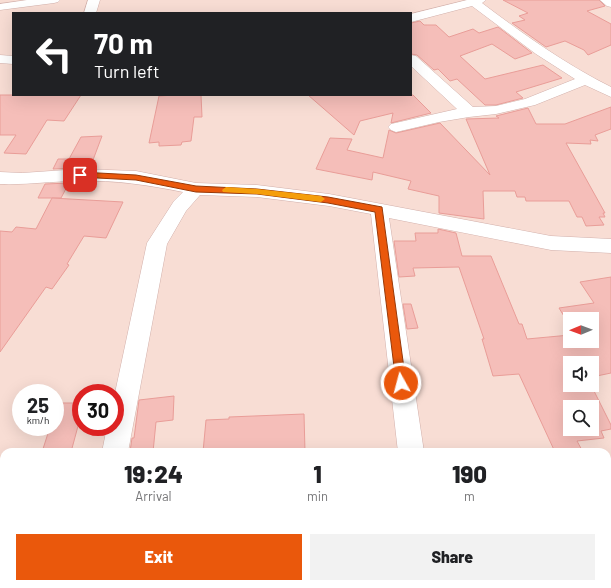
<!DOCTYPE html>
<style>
:root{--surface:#fff;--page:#f2f2f2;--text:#202124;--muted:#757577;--accent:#ea580c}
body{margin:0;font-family:Barlow,sans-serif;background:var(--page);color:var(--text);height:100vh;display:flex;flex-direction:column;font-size:15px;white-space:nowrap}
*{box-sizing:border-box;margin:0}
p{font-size:13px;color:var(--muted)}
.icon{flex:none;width:22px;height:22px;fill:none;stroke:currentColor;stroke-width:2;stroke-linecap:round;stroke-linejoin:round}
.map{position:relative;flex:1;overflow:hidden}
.drawer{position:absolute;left:0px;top:448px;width:611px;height:140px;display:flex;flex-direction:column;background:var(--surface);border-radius:12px 12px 0 0;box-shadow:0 4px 16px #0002}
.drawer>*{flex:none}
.top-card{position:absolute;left:12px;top:12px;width:400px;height:84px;border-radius:0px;box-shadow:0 4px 16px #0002;background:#202124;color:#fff;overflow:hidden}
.needle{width:26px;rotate:269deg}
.fabs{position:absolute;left:563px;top:312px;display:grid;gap:8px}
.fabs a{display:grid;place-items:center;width:36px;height:36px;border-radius:0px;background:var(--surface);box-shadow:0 4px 16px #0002;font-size:20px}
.speed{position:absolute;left:12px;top:384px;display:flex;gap:8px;font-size:20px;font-weight:700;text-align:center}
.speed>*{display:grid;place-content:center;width:52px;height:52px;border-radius:50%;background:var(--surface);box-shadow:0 4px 16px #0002;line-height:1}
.speed small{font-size:10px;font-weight:400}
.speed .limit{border:6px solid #d22;background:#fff;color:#111}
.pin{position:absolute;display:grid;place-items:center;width:34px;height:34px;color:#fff;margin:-17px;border-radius:8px;box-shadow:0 2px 6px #0006}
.me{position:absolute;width:44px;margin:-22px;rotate:353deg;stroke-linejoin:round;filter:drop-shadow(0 0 3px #0008)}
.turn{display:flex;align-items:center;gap:14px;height:84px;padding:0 16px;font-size:18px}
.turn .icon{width:52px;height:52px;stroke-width:2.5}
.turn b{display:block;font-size:28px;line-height:34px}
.eta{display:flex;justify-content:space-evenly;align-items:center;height:68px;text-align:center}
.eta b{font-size:24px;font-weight:800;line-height:28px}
.cta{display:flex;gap:8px;margin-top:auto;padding:8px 16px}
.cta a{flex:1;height:46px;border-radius:0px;background:var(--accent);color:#fff;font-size:16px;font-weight:800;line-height:46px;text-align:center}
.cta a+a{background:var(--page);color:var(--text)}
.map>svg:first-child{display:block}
.residential{fill:#f8ddd4;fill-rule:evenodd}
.building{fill:#f5beb9;stroke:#e99d98;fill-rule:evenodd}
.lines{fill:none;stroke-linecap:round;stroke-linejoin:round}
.minor-casing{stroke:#d2b0ab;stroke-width:1}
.minor{fill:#fff;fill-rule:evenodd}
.route{fill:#ea580c;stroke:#983908}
.slow{fill:#f59e0b}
</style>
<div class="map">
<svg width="611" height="588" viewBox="0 0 611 588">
<rect width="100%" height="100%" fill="#feebe3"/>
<!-- residential -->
<path class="residential" d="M 0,0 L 611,0 L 611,588 L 0,588 ZM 13,13 L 411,13 L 411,95 L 13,95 ZM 570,319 L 592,319 L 592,341 L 570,341 ZM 570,363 L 592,363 L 592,385 L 570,385 ZM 21,393 L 55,393 L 55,427 L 21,427 ZM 81,393 L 115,393 L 115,427 L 81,427 ZM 570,407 L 592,407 L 592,429 L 570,429 ZM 4,452 L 607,452 L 607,584 L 4,584 Z"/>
<!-- building -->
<g class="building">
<polygon points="503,0 599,0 605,6 587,11 611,24 611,45 588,55 584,50 565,41 546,47 512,23 525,20 519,16 528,13"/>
<polygon points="420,21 424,25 436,25 449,37 473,29 479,33 498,27 532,53 515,59 492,44 460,56 485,79 543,65 562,78 516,92 523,98 496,105 485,105 457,79 450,81 438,69 434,70 417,55 411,54 411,23"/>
<polygon points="0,95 81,95 64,121 47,120 26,154 4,153 16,135 0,135"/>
<polygon points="175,95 201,95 202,117 194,117 191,141 182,142 181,145 159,146 159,142 149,143 159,96"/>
<polygon points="308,95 413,95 431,113 391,123 393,113 360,121 354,135"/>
<polygon points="611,107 611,129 595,135 598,141 590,140 591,144 566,143 605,213 603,213 605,217 599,217 604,225 586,226 582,217 577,217 569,201 526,201 525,197 517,197 515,191 483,191 484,219 439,213 439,196 408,189 411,181 373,172 372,180 316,169 330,138 352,139 347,150 383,158 389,130 396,133 440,123 490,175 466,119 499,118 496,116 528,108 536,124 565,124"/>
<polygon points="102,136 93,160 81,160 77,168 53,169 58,159 69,159 81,137"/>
<polygon points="69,183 61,198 38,198 45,184"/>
<polygon points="52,198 123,202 106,238 84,236 67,264 69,265 52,289 46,287 0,352 0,231 12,232 16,227 36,229"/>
<path d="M 438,229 L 456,233 L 462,256 L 491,256 L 519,324 L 522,324 L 527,339 L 570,335 L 570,341 L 592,341 L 592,319 L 570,319 L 570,326 L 559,308 L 594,303 L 580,282 L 611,277 L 611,373 L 592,377 L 592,363 L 570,363 L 570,385 L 591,385 L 611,425 L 611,429 L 601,431 L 604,438 L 577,441 L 583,452 L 555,452 L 519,374 L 493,376 L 482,339 L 484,339 L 459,267 L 413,268 L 415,276 L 399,277 L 394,241 L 416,241 L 415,233 L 438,233 ZM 570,407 L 592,407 L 592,429 L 570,429 Z"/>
<polygon points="403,304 411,304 418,328 407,329"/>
<polygon points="174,396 173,420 156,422 153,452 130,452 132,438 134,438 139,400"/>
<polygon points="58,403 81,403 81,415 71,452 42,452 50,427 55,427 55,411"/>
<polygon points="304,414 305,452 203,452 206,420 229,419 229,417"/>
</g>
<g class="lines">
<defs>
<g id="minor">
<polygon points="27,0 60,0 58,2 54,3 0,10 0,4"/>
<polygon points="88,0 100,0 96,13 84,13"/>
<path d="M 467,0 L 486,0 L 482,3 C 523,34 565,64 611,87 L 611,97 L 585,85 L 535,105 L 496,114 L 469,117 L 439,122 L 396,132 L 391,130 L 388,127 L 391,124 L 457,109 L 411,66 L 411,55 L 416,56 L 473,107 L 496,106 L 525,99 L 575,79 L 536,54 L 472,6 L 411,22 L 411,14 Z"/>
<polygon points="600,0 611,0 611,7 607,6"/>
<polygon points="0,55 13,56 13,64 0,63"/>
<path d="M 80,169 L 136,171 L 196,183 L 257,185 L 329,194 L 551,236 L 611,239 L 611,253 L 551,250 L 389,218 L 424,452 L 398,452 L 371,214 L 329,206 L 257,197 L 200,195 L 186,211 L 167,244 L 128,452 L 102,452 L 107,427 L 115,427 L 115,393 L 147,243 L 174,201 L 183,192 C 147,185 116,180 79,181 C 53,181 27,185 0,184 L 0,172 L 22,173 Z"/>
<polygon points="611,538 611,568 607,569 607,539"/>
<polygon points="74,584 104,584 103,588 73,588"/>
<polygon points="431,584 475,584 474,588 430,588"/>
</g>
</defs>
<!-- minor casing -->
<use href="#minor" class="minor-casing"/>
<!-- minor -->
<use href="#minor" class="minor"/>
</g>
<!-- route -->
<polygon class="route" points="80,172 136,175 196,186 257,189 328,197 382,207 406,383 405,387 401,388 397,387 396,383 375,212 328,203 257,194 196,192 136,180 78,177 77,175"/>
<!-- slow -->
<polygon class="slow" points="226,187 257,189 321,196 325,199 321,202 257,194 223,192 222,190"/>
</svg>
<div class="fabs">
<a><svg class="needle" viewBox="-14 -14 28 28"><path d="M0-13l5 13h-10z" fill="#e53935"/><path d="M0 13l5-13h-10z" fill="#757577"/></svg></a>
<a><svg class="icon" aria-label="sound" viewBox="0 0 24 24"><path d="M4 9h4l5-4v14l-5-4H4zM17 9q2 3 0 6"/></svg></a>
<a><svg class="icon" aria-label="search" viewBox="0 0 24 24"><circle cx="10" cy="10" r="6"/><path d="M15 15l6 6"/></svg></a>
</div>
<div class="speed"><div>25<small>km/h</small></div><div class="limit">30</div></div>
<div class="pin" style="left:80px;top:175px;background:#d93025"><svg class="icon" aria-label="arrive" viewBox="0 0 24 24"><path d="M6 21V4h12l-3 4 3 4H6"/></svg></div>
<svg class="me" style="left:401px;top:383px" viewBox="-20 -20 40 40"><circle r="17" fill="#ea580c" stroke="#fff" stroke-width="3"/><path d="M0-11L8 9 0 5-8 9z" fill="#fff"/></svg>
<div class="top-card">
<div class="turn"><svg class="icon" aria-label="left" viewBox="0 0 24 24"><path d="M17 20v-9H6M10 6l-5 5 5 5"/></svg><div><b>70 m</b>Turn left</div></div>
</div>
<section class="drawer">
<div class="eta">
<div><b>19:24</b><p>Arrival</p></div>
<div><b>1</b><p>min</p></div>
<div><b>190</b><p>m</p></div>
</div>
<div class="cta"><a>Exit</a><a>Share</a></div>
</section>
</div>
